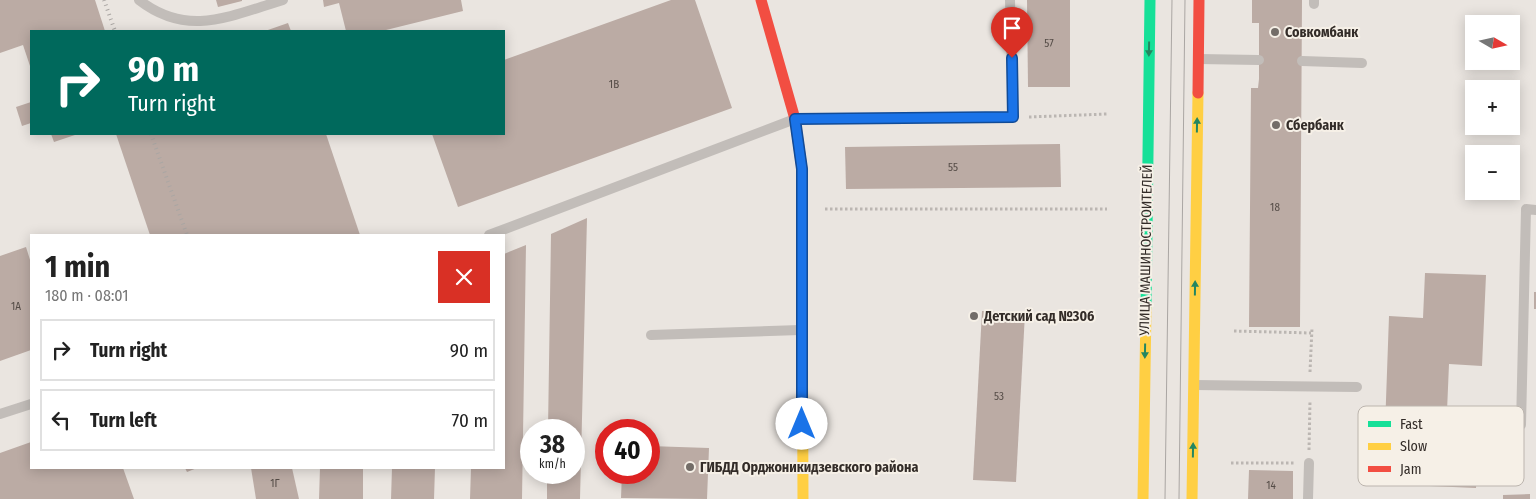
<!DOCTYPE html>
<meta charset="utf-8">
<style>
:root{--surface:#fff;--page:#f2f2f2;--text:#222;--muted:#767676;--line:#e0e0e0}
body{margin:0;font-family:"Fira Sans Condensed",sans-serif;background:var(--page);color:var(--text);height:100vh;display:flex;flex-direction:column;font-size:19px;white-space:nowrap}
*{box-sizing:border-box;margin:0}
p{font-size:16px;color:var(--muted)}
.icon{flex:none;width:28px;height:28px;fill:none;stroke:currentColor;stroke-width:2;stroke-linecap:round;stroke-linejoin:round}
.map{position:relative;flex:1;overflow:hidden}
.side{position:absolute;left:30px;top:234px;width:475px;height:235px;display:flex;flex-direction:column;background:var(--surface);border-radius:0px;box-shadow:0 2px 12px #0003}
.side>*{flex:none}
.top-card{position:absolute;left:30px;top:30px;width:475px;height:105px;border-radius:0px;box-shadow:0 2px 12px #0003;background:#00695c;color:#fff;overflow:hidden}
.needle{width:32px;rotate:99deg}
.controls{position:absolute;left:1465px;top:15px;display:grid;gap:10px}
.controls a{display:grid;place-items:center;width:55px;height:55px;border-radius:0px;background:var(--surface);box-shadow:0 2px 12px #0003;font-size:25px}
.speed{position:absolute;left:520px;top:419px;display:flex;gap:10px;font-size:25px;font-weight:700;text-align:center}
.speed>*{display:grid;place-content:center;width:65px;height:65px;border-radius:50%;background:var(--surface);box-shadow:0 2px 12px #0003;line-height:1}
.speed small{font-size:12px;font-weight:400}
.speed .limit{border:8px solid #d22;background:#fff;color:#111}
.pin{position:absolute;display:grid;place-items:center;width:42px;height:42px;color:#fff;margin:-51px -21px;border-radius:50% 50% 50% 0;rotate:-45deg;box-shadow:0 0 5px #0007}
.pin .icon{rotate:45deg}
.me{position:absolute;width:55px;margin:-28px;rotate:0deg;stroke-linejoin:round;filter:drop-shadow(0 0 4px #0008)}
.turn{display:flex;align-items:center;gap:18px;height:105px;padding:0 15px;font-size:22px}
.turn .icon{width:65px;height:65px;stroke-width:2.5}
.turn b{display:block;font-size:35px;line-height:42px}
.round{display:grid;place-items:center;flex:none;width:52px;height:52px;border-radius:0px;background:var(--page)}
.summary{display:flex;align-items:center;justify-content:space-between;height:85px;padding:0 15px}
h1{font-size:30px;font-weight:700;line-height:38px}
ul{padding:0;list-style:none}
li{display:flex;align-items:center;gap:15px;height:62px;margin:0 10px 8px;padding:0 5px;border:2px solid var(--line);border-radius:0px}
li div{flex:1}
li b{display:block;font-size:19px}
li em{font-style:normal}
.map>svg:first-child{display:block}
.building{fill:#bbaba4}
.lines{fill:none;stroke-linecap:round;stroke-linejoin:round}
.path{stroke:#bbb6b2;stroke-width:3;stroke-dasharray:2.5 2.5;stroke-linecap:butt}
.lane{stroke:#c2bdb9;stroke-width:10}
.fast{stroke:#16e098;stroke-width:11}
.slow{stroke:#ffcf43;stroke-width:11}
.jam{stroke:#f24e42;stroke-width:11}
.tram{stroke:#aaa6a3;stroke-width:1}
.rail{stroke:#aaa6a3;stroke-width:4;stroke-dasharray:1 4;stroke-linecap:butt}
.oneway{fill:#248660}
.route-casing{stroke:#114b97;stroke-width:12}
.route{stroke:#1a73e8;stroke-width:9}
.poi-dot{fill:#736d68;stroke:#f6f0e7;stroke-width:2}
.labels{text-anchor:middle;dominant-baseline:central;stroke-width:4;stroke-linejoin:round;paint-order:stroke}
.number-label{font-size:11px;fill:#554c47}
.poi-label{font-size:14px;font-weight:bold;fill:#332c28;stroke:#f6f0e7;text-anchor:start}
.street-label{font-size:14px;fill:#332c28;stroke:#f6f0e7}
.key{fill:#f6f0e7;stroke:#bcb5ae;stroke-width:1}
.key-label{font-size:14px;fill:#332c28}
</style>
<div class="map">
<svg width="1536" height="499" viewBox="0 0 1536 499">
<rect width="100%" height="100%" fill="#eae5e0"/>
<!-- building -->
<g class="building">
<polygon points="0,0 95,0 105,31 31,31 31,69 23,45 0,53"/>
<polygon points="216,0 242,0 242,1 218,7"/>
<polygon points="323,0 461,0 463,11 382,31 346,31 339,3 324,7"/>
<polygon points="671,0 695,0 732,108 458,207 432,134 504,134 504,60"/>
<polygon points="1027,0 1070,0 1070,87 1028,87"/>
<polygon points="1252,0 1302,0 1300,327 1249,327 1251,88 1258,88 1259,79 1259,23 1252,23"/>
<polygon points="288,23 291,31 265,31"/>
<polygon points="31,102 31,123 22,126 16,107"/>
<polygon points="51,134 78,134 54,142"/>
<polygon points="116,134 326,134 360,235 150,235"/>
<polygon points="1060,144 1061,187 846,189 845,147"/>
<polygon points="587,218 580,499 547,499 547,472 574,472 574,430 548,430 551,234"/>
<polygon points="526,245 522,499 470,499 471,468 504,468 504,254"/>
<polygon points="26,247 31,263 31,350 0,361 0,256"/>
<polygon points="1425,273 1486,275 1482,366 1449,364 1446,435 1478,437 1476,488 1383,484 1389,316 1423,318"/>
<rect x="1534" y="292" width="2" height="17"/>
<polygon points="982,311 1025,313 1016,482 973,480"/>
<polygon points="31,442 31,468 123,468 134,499 0,499 0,453"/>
<polygon points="649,446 709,448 707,499 621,498 622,472 649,472"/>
<polygon points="185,468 197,468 187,472"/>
<polygon points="251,468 292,468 299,499 256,499"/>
<polygon points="320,468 363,468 363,499 319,499"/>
<polygon points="392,468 435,468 434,499 391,499"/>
<polygon points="1249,470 1293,471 1293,499 1248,499"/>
<polygon points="1530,494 1530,499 1503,499 1503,495"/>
</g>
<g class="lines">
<!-- path -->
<g class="path">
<polyline points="1029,117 1107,114"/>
<polyline points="825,209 1107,209"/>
<polyline points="1234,331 1311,333"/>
<polyline points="1310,372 1312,328"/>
<polyline points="1309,450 1310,401"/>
<polyline points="1231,463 1294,463"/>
</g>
<!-- lane -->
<g class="lane">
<path d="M 139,0 C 188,38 230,16 283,0"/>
<polyline points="1314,4 1314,0"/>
<polyline points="1199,59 1259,60"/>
<polyline points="1302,61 1362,63"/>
<polyline points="489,235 795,119 1013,117 1010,0"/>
<polyline points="651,335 800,330"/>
<polyline points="1195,385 1357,387"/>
<polyline points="0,414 31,404"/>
<polyline points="1521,425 1526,209 1536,210"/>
<polyline points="1308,499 1309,463"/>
</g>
<!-- fast -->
<polyline class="fast" points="1146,308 1150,0"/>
<!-- slow -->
<g class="slow">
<polyline points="802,228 803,499"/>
<polyline points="1143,499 1146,308"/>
<polyline points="1192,499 1198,93"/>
</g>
<!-- jam -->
<g class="jam">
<polyline points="761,0 795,119 802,169 802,228"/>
<polyline points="1198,93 1199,0"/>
</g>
<!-- tram -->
<g class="tram">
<polyline points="1165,499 1172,0"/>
<polyline points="1179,499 1185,0"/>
</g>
<!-- rail -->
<g class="rail">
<polyline points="104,0 115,31"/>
<polyline points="151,134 187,235"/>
</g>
</g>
<!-- one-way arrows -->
<defs><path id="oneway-solid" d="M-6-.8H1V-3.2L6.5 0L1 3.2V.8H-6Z" transform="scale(1.25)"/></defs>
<g class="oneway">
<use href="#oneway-solid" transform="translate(1149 49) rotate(91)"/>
<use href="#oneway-solid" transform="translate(1197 125) rotate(-89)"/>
<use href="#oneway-solid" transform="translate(1195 288) rotate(-89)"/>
<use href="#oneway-solid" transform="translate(1145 351) rotate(91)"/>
<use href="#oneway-solid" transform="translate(1193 450) rotate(-89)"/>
</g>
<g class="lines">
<defs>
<polyline id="route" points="802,424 802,169 795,119 1013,117 1012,58"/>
</defs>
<!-- route casing -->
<use href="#route" class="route-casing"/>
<!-- route -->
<use href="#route" class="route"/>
</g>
<!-- markers -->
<g class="poi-dot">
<circle cx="1275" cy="32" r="5"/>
<circle cx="1276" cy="125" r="5"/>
<circle cx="974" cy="316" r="5"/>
<circle cx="690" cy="467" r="5"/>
</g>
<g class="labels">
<!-- number labels -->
<g class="number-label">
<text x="1049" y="43">57</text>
<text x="614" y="84">1В</text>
<text x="953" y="167">55</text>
<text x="1275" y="207">18</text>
<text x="16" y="306">1А</text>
<text x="999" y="396">53</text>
<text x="275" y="483">1Г</text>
<text x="1271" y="485">14</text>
</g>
<!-- poi labels -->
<g class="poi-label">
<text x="1285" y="32">Совкомбанк</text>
<text x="1286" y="125">Сбербанк</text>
<text x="984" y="316">Детский сад №306</text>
<text x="700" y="467">ГИБДД Орджоникидзевского района</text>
</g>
<!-- street labels -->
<g class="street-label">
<text transform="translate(1146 250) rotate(-89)">УЛИЦА МАШИНОСТРОИТЕЛЕЙ</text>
</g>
</g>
<!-- legend -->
<rect x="1358" y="406" width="166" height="80" rx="8" class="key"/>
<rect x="1368" y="421" width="23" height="6" fill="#16e098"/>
<rect x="1368" y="443" width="23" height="7" fill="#ffcf43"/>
<rect x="1368" y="466" width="23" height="6" fill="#f24e42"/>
<g class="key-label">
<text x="1400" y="429">Fast</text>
<text x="1400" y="451">Slow</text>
<text x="1400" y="474">Jam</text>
</g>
</svg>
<div class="controls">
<a><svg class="needle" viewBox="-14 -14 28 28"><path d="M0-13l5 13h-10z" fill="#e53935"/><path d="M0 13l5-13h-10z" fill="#767676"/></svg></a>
<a>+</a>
<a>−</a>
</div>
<div class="speed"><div>38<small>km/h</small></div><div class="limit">40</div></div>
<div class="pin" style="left:1012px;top:58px;background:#d93025"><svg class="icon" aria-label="arrive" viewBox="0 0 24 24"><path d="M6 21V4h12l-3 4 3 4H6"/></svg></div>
<svg class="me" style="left:802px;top:424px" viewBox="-20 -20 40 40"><circle r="19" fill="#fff"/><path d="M0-13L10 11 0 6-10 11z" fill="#1a73e8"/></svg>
<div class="top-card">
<div class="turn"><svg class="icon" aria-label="right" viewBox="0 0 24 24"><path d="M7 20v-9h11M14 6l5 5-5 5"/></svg><div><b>90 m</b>Turn right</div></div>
</div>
<section class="side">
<div class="summary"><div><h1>1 min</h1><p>180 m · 08:01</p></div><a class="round" style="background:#d93025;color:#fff"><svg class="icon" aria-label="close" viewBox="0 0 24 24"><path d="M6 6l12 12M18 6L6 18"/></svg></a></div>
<ul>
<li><svg class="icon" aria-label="right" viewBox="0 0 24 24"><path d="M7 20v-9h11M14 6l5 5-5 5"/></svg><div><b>Turn right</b></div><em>90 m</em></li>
<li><svg class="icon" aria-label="left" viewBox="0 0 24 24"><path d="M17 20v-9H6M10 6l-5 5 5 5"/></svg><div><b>Turn left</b></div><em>70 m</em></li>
</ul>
</section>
</div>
